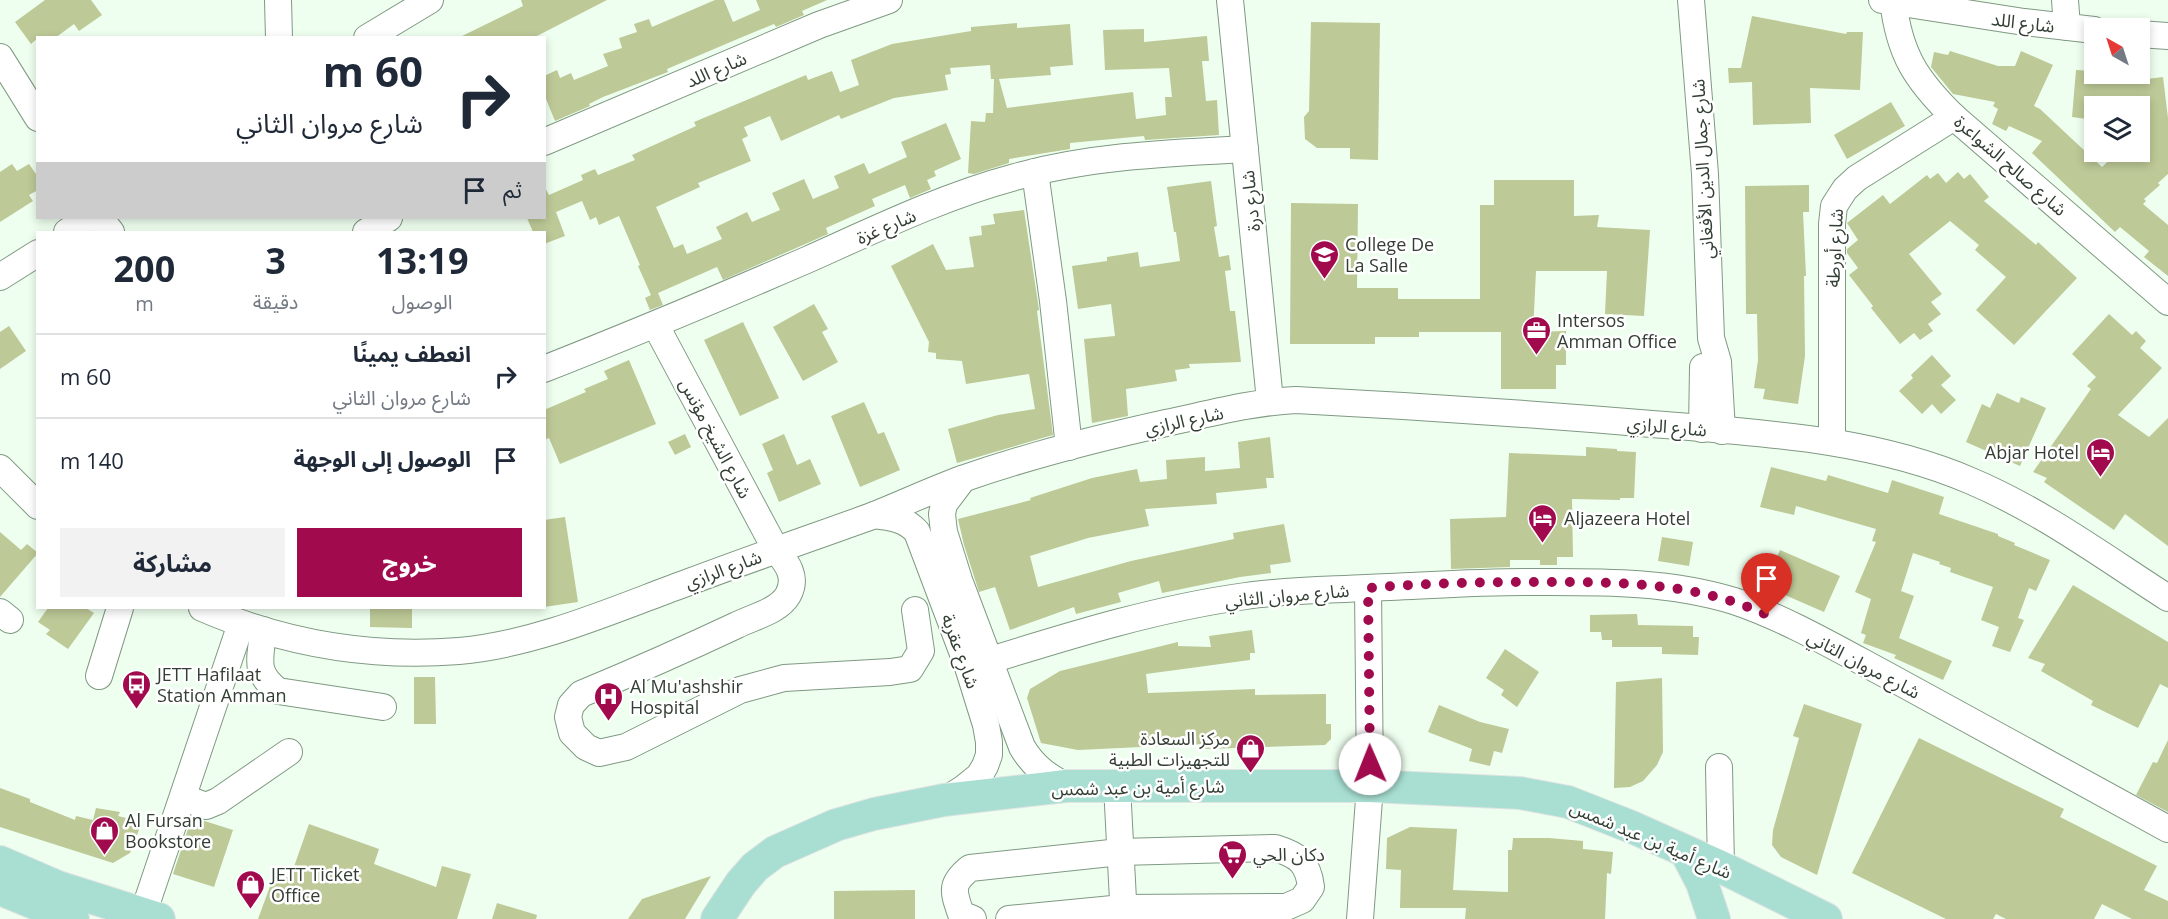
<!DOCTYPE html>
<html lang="ar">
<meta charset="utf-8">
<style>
:root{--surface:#fff;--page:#f2f2f3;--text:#1f2937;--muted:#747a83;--line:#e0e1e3;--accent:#a10a4d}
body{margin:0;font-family:"Open Sans","Noto Sans Arabic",sans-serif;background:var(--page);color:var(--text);direction:rtl;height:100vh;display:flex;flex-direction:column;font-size:22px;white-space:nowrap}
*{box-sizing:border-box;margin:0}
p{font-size:20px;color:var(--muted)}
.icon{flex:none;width:33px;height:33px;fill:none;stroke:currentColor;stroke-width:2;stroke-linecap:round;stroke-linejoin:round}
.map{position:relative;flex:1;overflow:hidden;direction:ltr}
.drawer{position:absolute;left:36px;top:231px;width:510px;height:378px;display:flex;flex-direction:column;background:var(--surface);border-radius:0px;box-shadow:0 3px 9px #0003;direction:rtl}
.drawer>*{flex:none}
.top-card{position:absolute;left:36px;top:36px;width:510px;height:183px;border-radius:0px;box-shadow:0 3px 9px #0003;direction:rtl;background:#fff;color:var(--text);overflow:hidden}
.needle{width:39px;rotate:321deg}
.controls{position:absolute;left:2084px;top:18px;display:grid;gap:12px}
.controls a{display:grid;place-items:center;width:66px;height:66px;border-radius:0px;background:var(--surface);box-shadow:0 3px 9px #0003;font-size:30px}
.pin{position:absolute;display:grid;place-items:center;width:51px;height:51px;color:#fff;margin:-62px -26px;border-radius:50% 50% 50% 0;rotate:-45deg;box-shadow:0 0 6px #0007}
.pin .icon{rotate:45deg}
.me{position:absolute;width:66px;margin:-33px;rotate:359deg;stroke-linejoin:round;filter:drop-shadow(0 0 4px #0008)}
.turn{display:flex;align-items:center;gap:21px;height:126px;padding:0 24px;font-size:27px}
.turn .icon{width:78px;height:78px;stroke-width:2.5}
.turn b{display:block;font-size:42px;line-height:51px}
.then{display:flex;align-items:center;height:57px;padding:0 24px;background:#0003;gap:12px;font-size:22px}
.eta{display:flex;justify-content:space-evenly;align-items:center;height:102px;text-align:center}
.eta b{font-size:36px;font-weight:700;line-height:42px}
.primary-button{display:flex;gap:12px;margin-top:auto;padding:12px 24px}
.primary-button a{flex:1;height:69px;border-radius:0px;background:var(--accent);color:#fff;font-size:24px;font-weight:700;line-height:69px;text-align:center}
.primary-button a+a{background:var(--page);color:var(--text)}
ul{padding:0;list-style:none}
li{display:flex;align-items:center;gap:18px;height:84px;padding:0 24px;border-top:2px solid var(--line)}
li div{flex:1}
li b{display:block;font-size:22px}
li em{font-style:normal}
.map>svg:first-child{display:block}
.building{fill:#bdc997}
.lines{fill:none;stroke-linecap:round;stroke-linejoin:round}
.minor-casing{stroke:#7f9982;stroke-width:28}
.major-casing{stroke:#e2e4e3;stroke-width:34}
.minor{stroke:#fff;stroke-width:26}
.major{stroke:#a9dfd3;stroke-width:32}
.route{stroke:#a10a4d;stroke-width:10;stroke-dasharray:0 18}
.labels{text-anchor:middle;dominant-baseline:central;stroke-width:5;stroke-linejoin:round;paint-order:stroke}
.street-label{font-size:18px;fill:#333f34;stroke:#fff}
.poi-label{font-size:18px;fill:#333f34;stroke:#fff;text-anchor:start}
</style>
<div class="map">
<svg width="2168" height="919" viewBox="0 0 2168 919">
<rect width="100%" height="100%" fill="#eeffef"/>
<!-- building -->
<g class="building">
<polygon points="45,0 91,0 102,15 79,31 74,24 55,38 38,38 31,44 15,22"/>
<polygon points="521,0 607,0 533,38 458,38 523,6"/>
<polygon points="715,0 724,0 733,22 760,10 756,0 827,0 802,11 804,15 776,27 774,24 740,38 667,69 668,72 603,97 589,104 590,106 555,121 544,94 544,76 557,70 560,78 571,73 574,80 608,66 603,54 622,48 619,38 637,32 634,24 649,19 652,27"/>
<polygon points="1752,16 1846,34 1847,32 1863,32 1860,90 1810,88 1811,123 1753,125 1752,82 1729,83 1728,68 1741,68"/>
<polygon points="1311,22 1380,23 1378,160 1350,159 1350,148 1317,148 1305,139 1304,117 1309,111"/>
<polygon points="1017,23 1017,28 1070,24 1073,65 1050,67 1051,75 999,79 1007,108 1133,92 1136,119 1166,115 1165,97 1172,97 1169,68 1105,70 1103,30 1144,29 1144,42 1207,36 1209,61 1202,61 1206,101 1217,100 1219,135 1145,140 1144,136 1070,143 1070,149 1009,159 1009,163 974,174 968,173 971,121 985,122 986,113 993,113 994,79 991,79 990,65 950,68 951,74 945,75 948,90 894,98 841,119 839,115 781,141 770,116 744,127 748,136 742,139 751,161 698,183 700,187 656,207 674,248 683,244 687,254 722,239 716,227 747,212 752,222 780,210 772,193 804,179 813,199 839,188 834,176 864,163 869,174 907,157 901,142 946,123 961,159 934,171 936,176 927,180 931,189 910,198 905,185 872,199 875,206 826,228 828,234 803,245 723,280 717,267 658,293 663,305 650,310 645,298 651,295 638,266 640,265 619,216 599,225 596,217 590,220 582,201 556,212 565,236 544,244 544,232 533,232 527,218 544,218 544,186 549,195 583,180 581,175 595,169 598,175 635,160 632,155 696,126 694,122 806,75 808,80 832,71 840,92 859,85 851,60 892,44 971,31 971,27"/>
<polygon points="1950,51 1998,66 2015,66 2021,51 2053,65 2034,106 2040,109 2102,167 2118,152 2139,152 2139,106 2094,106 2094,120 2072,117 2076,70 2094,71 2094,74 2132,75 2131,81 2163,77 2168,118 2168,174 2158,183 2160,185 2144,199 2146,201 2143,204 2168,225 2168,276 2144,257 2149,251 2120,227 2115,232 2032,153 2042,141 2009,126 2006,131 1992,124 1998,109 1993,106 1995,102 1953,94 1931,67 1934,52 1948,55"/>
<polygon points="1891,102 1905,126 1847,159 1834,135"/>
<polygon points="12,164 17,171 29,164 38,177 38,190 29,195 33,201 0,222 0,172"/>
<polygon points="1958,172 1964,179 1970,174 1989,197 1984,201 2036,245 2038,242 2077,278 2014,345 1976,310 2006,277 1975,250 1979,245 1950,221 1909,254 1942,294 1931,302 1941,314 1928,324 1933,331 1920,340 1914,333 1900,344 1871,308 1873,306 1849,275 1858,268 1847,253 1847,249 1858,240 1847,223 1883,195 1890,204 1927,175 1930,179 1938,173 1946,183"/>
<polygon points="1494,180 1574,180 1574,216 1599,215 1597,227 1650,230 1644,316 1605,314 1607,271 1536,271 1533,332 1566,331 1566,365 1556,365 1556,389 1501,389 1501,332 1419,332 1419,337 1375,337 1375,344 1290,344 1291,203 1358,204 1357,288 1398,288 1398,299 1480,299 1480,205 1494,205"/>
<polygon points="1211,181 1217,226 1214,227 1219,257 1229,255 1231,270 1225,271 1230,311 1235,311 1241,362 1189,364 1190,368 1175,370 1177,381 1126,389 1128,416 1092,423 1084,339 1115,336 1111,304 1078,309 1072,266 1107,261 1107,257 1138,252 1140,267 1180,261 1176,232 1174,232 1167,187"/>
<polygon points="1809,185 1809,212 1803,212 1806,276 1804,276 1805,356 1798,404 1763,399 1765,389 1754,388 1758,360 1757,314 1746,314 1745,186"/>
<polygon points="1024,210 1038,303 1039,310 1037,311 1053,435 957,463 948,429 998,415 1035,409 1029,374 966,384 962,361 936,359 936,353 928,352 929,342 891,266 933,244 946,270 974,267 969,237 982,235 981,226 995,224 993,214"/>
<polygon points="814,304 828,329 822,332 838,362 803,381 773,327"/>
<polygon points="2109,314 2132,335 2136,331 2146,341 2140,348 2162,368 2118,415 2149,437 2168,418 2168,546 2125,514 2114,530 2044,482 2047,478 2033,472 2091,389 2087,386 2096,377 2072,354"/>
<polygon points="743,322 779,398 740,416 704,340"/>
<polygon points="9,326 26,351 0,369 0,332"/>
<polygon points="1932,355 1951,376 1941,385 1956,400 1941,414 1932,404 1922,414 1899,391 1913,378 1911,375"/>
<polygon points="629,360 656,424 560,464 549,438 544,440 544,410 586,392 584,389 608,379 604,371"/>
<polygon points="1997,393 2019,403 2021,397 2046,408 2020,466 1966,442 1982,404 1990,408"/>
<polygon points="864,402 878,434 884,432 900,470 860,487 831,416"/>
<polygon points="685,434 691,447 675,455 668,442"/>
<polygon points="784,434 797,465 810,459 821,484 779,502 767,473 773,470 762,444"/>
<polygon points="1270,437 1274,478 1266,478 1267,488 1216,493 1217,504 1145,509 1149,526 1088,538 1030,556 1038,587 1131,561 1234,539 1233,533 1284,524 1291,562 1270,565 1271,573 1240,577 1162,593 1159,581 1118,593 1121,602 1076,614 1074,607 1010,630 995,587 979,592 964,545 958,519 1031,500 1030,498 1092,478 1137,469 1140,482 1167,479 1166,460 1205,457 1205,471 1240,468 1238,442"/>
<polygon points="1586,447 1617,449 1617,451 1636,452 1634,498 1620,498 1620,500 1572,499 1573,557 1557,557 1557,565 1540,565 1540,560 1510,560 1510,567 1451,569 1450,519 1506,517 1509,453 1586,456"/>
<polygon points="1771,467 1826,481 1828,475 1888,493 1892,480 1944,497 1939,514 1998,534 1998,536 2015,543 2014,545 2050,560 2036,591 2029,588 2018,618 2024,620 2010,652 1992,646 1999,627 1981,620 1993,587 1950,572 1951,568 1939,564 1940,562 1913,553 1901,591 1914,596 1899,638 1952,661 1943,680 1894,658 1896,655 1863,643 1866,635 1861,633 1871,599 1855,592 1876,542 1872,541 1876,529 1796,506 1794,515 1760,507"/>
<polygon points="565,517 578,602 544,607 544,520"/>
<polygon points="0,532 21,550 27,544 38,553 0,597"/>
<polygon points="1662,537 1693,542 1689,566 1658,561"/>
<polygon points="1780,550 1840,576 1824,612 1771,589 1775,581 1771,580 1775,572 1771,570"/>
<polygon points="2073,585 2168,642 2168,688 2160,684 2138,728 2091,705 2093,701 2041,671 2045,664 2028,658"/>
<polygon points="48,608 86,608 94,613 68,649 46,634 50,630 38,622"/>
<polygon points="370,608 412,608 412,628 370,627"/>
<polygon points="1637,614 1638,625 1693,626 1693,637 1699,637 1698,655 1662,654 1662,647 1612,647 1612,640 1602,640 1601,632 1590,632 1590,615"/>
<polygon points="1252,630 1255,653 1250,653 1250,660 1146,674 1148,693 1255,689 1255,695 1326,694 1326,724 1331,724 1331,739 1325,745 1205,749 1205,744 1078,750 1041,743 1027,698 1030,689 1060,671 1178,642 1178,646 1211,647 1209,636"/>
<polygon points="1505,649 1539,672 1517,707 1501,695 1504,690 1486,678"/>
<polygon points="414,677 435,677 436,724 414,724"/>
<polygon points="1662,678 1663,752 1657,765 1643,781 1630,787 1614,788 1616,682"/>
<polygon points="1804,704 1862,724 1817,875 1781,857 1772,845 1773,830 1799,738 1793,736"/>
<polygon points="1439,705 1480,722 1509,729 1502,753 1494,751 1490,766 1469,761 1472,749 1428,732"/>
<polygon points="1919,738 2064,809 2060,817 2157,866 2144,890 2168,901 2168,919 2132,919 2102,904 2094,919 2006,919 1996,914 1993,919 1946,919 1852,873"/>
<polygon points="2168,740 2168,812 2136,795 2153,762 2157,763"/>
<polygon points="0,788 30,799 30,802 75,820 76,816 93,820 96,808 120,812 118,816 142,822 130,853 113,863 0,827"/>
<polygon points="192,817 233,830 214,887 173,874"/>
<polygon points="309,824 379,849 374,864 436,887 442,866 471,874 457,919 258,919 275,873 290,878"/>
<polygon points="1410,827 1457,829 1453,890 1508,892 1508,850 1512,850 1513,838 1549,838 1583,841 1583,849 1613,852 1611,874 1607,873 1605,919 1465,919 1466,908 1400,908 1401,870 1386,869 1387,838"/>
<polygon points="711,876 685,919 628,919 642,899"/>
<polygon points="915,890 915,919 834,919 834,891"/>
<polygon points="497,903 537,915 536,919 492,919"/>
</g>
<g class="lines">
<defs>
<g id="minor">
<polyline points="278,0 279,38"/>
<polyline points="1230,0 1270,401"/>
<polyline points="1691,0 1705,174 1711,338 1718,362 1722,431"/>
<polyline points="1882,0 2024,22 2094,30"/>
<path d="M 1893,0 C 1899,54 1916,80 1954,117 L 2168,302"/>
<polyline points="2065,0 2067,27"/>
<polyline points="2139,34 2168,36"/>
<polyline points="367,38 430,0"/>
<polyline points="0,57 38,118"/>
<polyline points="544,142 819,25 889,0"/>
<polyline points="1035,172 1053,301 1069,447"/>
<polyline points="100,218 111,232"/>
<polyline points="67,232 89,218"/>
<polyline points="366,232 389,218"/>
<polyline points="0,277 38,253"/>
<path d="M 656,326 L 776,550 C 787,563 798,577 788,595 C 779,611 753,617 737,625 C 686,649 634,672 581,694 L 571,705 L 568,717 L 572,733 L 586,747 L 599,753 L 626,747 L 740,690 L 784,678 L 890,672 L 910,669 L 921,651 L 915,610"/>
<path d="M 544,369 C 633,334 721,297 809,259 C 876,229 944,196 1015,177 C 1090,156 1168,153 1245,149"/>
<polyline points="1702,429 1703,367"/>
<polyline points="1832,442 1832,224 1834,206 1845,189 1857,178 1954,117"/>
<polyline points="0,468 38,506"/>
<path d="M 963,479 L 944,504 L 942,514 L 944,532 L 959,580 L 1022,747 C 1033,766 1047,776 1066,786"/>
<path d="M 874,515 C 891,517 906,519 917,532 L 968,667 L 986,725 L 989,742 L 989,755 L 985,766 L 979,776 L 964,788 L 945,800"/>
<path d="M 202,608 C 283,643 371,658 459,651 C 538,644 615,609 689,582 C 750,559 811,538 872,516 C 902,504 932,490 962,479 C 1028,456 1098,438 1166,423 C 1209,414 1252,402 1296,400 C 1415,406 1533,414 1652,424 C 1760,433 1871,438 1971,481 C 2042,511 2104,557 2168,598"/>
<polyline points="0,612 10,620"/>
<path d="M 263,630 C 261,659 253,672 278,691 L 383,707"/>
<path d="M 968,667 C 1059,639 1151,609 1246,596 C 1286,590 1326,590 1366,588 C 1420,586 1472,582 1525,582 C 1596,582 1666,580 1734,601 C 1786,618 1845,653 1894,679 C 1986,729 2077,779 2168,829"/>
<polyline points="99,676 120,608"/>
<polyline points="1719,767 1721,867"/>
<polyline points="1117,786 1124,919"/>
<polyline points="184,798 206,806 218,801 289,752"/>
<polyline points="143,914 241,624"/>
<path d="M 973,919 L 961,914 C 953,891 950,884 970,868 L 1120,852 L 1275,848 C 1298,855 1308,862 1311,887 L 1302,900 L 1286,907 L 1123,908 L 1009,919"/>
<polyline points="1360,919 1370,786 1368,588"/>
</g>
<g id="major">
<polyline points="1686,852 1702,883 1714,919"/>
<polyline points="0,862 58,887 159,919"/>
<polyline points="0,889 73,919"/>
<polyline points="717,919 741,883 755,867 775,852 836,825 874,814 944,800 1066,786 1370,786 1520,793 1568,802 1634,828 1721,867 1826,919"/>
</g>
</defs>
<!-- minor casing -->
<use href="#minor" class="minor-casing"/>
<!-- major casing -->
<use href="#major" class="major-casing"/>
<!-- minor -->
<use href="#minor" class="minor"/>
<!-- major -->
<use href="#major" class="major"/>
</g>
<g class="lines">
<!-- route -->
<path class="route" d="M 1370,764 L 1368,588 C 1426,583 1484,582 1542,582 C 1619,582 1696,582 1767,615"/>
</g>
<!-- icons -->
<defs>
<symbol id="school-pin" viewBox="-11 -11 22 30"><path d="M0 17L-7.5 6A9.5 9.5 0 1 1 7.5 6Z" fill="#a10a4d" stroke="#fff"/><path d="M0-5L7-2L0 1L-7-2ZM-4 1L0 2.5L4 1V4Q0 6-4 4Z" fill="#fff"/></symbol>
<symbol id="office-pin" viewBox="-11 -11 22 30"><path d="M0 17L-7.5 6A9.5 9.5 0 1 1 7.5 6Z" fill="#a10a4d" stroke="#fff"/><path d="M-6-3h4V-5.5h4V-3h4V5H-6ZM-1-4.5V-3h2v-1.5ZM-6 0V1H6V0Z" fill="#fff"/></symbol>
<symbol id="hotel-pin" viewBox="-11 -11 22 30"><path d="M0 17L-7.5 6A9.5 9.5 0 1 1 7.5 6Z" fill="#a10a4d" stroke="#fff"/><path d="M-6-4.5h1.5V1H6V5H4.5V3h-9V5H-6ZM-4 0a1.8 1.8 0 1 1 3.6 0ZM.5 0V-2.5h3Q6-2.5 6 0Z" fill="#fff"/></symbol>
<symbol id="bus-pin" viewBox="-11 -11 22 30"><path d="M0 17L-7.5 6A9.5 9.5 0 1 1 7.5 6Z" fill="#a10a4d" stroke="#fff"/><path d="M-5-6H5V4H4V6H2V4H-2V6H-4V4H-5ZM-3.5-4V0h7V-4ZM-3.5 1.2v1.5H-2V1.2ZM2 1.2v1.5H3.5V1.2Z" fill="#fff"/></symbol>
<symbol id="hospital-pin" viewBox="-11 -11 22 30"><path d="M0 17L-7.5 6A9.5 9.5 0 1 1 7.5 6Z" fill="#a10a4d" stroke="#fff"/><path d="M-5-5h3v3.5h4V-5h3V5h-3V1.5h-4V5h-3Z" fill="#fff"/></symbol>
<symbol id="shop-pin" viewBox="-11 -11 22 30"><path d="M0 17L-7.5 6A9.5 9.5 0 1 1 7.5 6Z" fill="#a10a4d" stroke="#fff"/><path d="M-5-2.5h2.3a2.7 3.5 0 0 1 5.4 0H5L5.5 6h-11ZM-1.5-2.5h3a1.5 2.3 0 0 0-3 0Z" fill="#fff"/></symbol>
<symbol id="supermarket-pin" viewBox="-11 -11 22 30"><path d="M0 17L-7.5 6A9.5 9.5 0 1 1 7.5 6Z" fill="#a10a4d" stroke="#fff"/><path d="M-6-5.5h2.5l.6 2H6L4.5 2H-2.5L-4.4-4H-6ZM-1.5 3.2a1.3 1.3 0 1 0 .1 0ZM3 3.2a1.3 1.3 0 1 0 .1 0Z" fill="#fff"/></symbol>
</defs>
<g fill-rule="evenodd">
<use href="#school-pin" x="1308" y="238" width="33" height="45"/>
<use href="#office-pin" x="1520" y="314" width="33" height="45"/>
<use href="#hotel-pin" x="2084" y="436" width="33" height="45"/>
<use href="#hotel-pin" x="1526" y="502" width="33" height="45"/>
<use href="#bus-pin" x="120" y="668" width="33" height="45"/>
<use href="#hospital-pin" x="592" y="680" width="33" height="45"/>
<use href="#shop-pin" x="1234" y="732" width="33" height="45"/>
<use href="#shop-pin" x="88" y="814" width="33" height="45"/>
<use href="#supermarket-pin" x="1216" y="838" width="33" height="45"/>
<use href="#shop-pin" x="234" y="868" width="33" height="45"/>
</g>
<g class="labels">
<!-- street labels -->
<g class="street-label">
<text transform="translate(2023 22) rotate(7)">شارع اللد</text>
<text transform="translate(716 69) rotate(-23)">شارع اللد</text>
<text transform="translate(2011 165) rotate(41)">شارع صالح الشواعرة</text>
<text transform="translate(1702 169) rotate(-93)">شارع جمال الدين الأفغاني</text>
<text transform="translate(1250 201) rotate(-96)">شارع درة</text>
<text transform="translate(886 226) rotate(-23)">شارع غزة</text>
<text transform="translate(1834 248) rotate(-87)">شارع أورطة</text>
<text transform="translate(1184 420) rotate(-12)">شارع الرازي</text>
<text transform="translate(1667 426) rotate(5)">شارع الرازي</text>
<text transform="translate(716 438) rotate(62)">شارع الشيخ مؤنس</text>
<text transform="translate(723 569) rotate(-20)">شارع الرازي</text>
<text transform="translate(1287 595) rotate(-5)">شارع مروان الثاني</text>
<text transform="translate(961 651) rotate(70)">شارع عقربة</text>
<text transform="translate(1864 664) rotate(28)">شارع مروان الثاني</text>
<text transform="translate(1138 787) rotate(-1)">شارع أمية بن عبد شمس</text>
<text transform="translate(1651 839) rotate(23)">شارع أمية بن عبد شمس</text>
</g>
<!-- poi labels -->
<g class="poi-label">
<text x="1345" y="244">College De<tspan x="1345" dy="21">La Salle</tspan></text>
<text x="1557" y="320">Intersos<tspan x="1557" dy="21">Amman Office</tspan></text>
<text x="2079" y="452" text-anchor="end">Abjar Hotel</text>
<text x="1564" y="518">Aljazeera Hotel</text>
<text x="157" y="674">JETT Hafilaat<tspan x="157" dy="21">Station Amman</tspan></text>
<text x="630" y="686">Al Mu'ashshir<tspan x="630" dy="21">Hospital</tspan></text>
<text x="1230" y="738" text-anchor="end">مركز السعادة<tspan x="1230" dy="21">للتجهيزات الطبية</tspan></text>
<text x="125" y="820">Al Fursan<tspan x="125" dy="21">Bookstore</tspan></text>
<text x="1253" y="854">دكان الحي</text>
<text x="271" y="874">JETT Ticket<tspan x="271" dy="21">Office</tspan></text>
</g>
</g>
</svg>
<div class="controls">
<a><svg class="needle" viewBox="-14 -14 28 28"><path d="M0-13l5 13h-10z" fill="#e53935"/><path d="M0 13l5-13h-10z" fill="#747a83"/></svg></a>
<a><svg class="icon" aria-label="layers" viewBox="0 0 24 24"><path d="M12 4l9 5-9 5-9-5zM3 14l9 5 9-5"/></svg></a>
</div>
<div class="pin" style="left:1767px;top:615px;background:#d93025"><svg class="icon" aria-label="arrive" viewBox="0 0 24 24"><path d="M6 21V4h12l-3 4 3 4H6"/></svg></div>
<svg class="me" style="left:1370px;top:764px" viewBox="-20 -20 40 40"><circle r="19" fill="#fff"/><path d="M0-13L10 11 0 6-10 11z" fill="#a10a4d"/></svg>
<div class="top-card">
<div class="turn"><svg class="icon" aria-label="right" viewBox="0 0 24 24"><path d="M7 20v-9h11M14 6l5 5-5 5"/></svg><div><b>60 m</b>شارع مروان الثاني</div></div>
<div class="then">ثم<svg class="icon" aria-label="arrive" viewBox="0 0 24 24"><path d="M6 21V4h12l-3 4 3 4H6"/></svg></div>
</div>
<section class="drawer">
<div class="eta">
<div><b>13:19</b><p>الوصول</p></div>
<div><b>3</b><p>دقيقة</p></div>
<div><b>200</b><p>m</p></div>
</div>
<ul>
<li><svg class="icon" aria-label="right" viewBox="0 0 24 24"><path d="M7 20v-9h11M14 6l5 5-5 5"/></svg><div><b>انعطف يمينًا</b><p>شارع مروان الثاني</p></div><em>60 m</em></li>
<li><svg class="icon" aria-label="arrive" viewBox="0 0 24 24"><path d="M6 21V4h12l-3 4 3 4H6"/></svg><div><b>الوصول إلى الوجهة</b></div><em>140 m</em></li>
</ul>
<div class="primary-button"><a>خروج</a><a>مشاركة</a></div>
</section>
</div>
